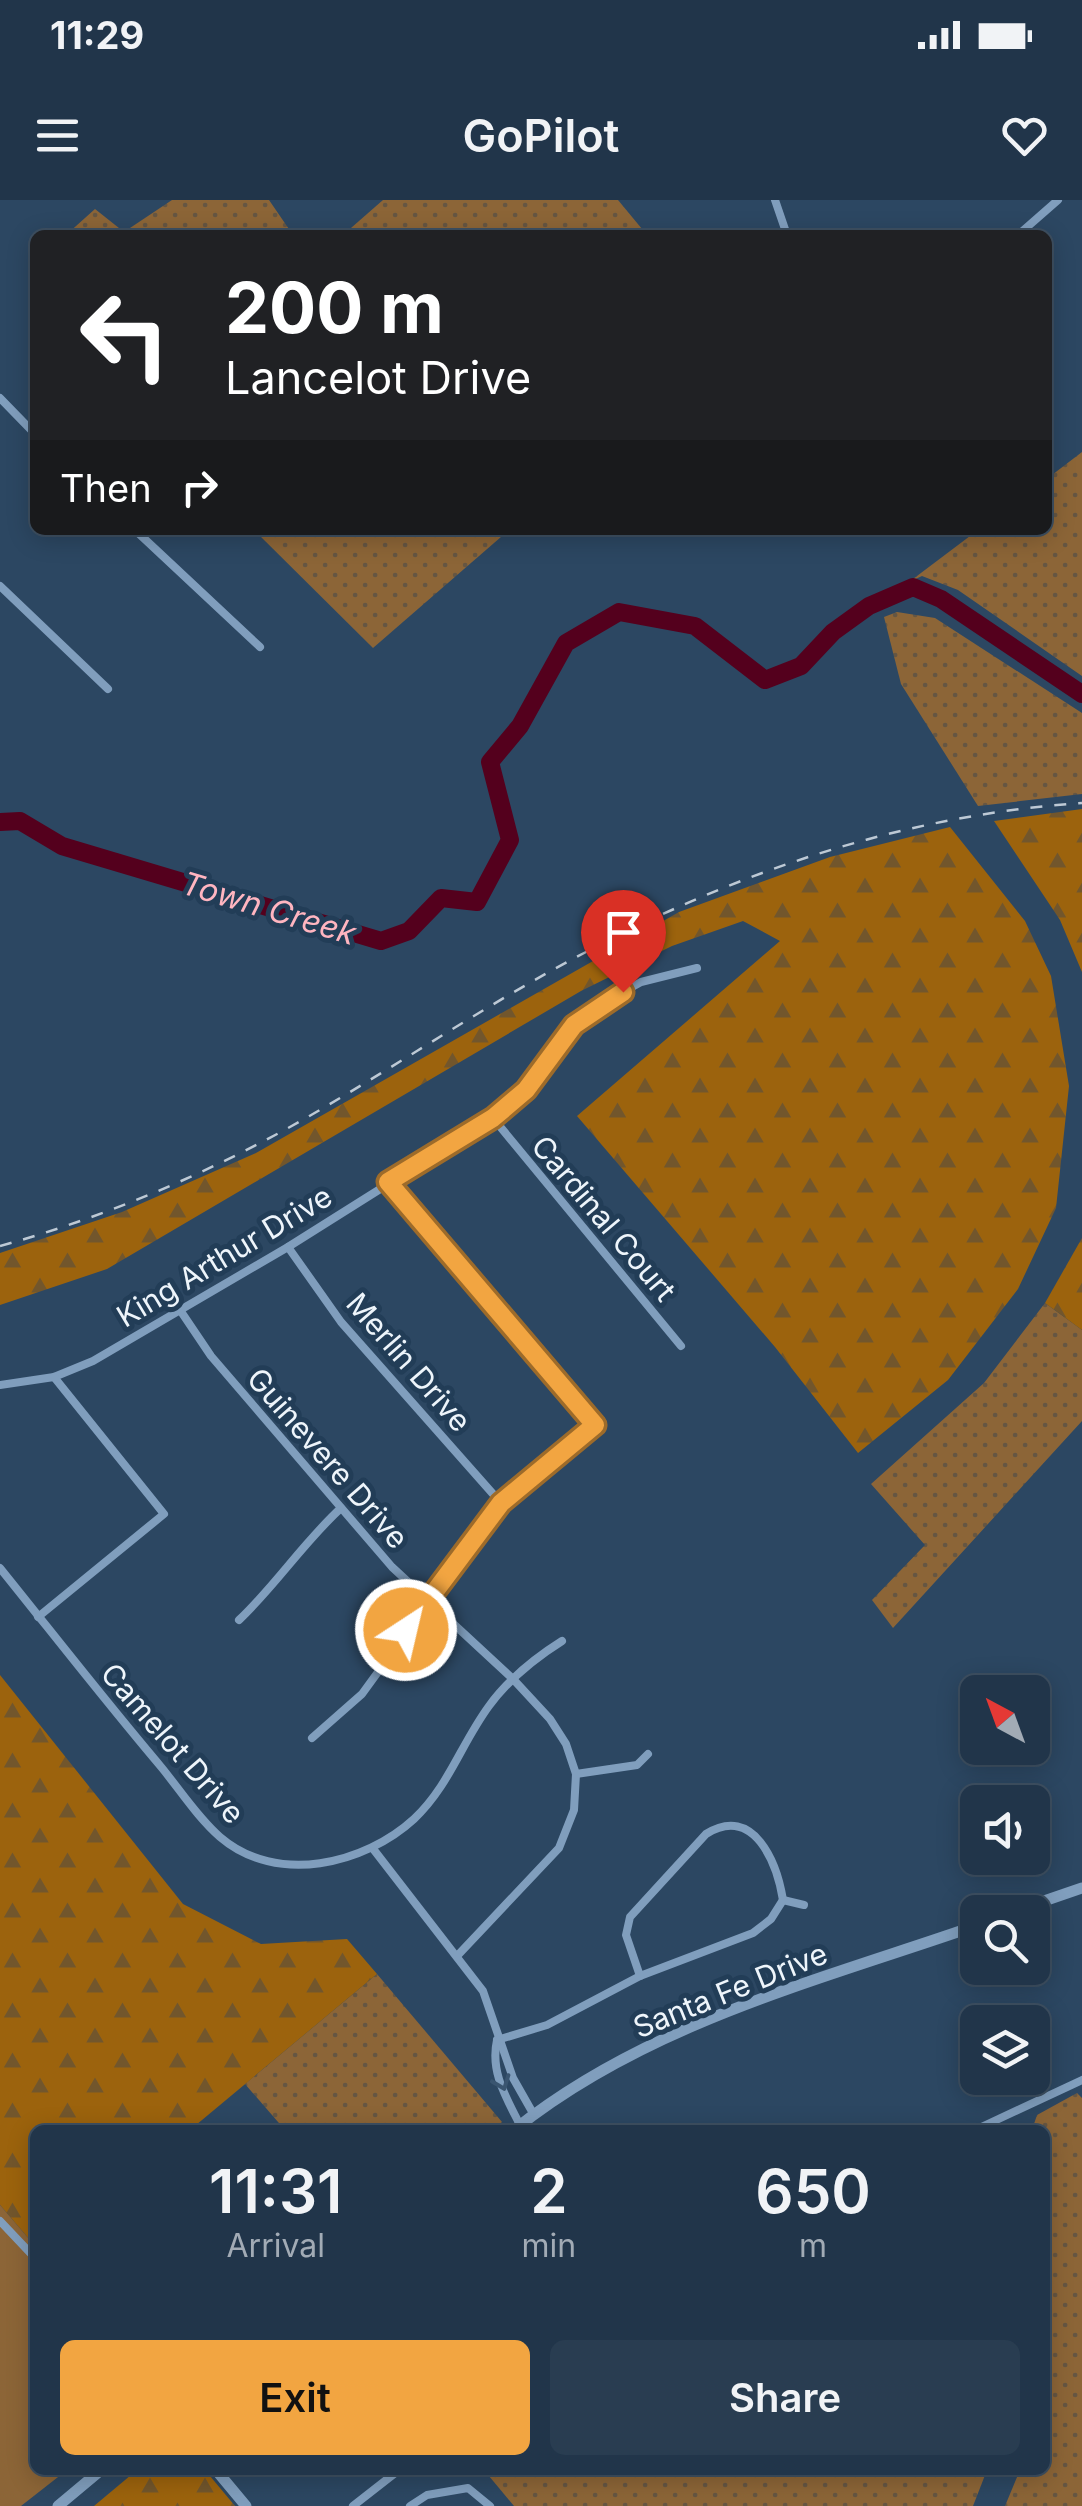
<!DOCTYPE html>
<style>
:root{--surface:#21354a;--page:#293d51;--text:#f1f3f6;--muted:#a2abb5;--line:#3e5062;--accent:#f2a541}
body{margin:0;font-family:Inter,sans-serif;background:var(--page);color:var(--text);height:100vh;display:flex;flex-direction:column;font-size:38px;white-space:nowrap}
*{box-sizing:border-box;margin:0}
p{font-size:32px;color:var(--muted)}
.icon{flex:none;width:55px;height:55px;fill:none;stroke:currentColor;stroke-width:2;stroke-linecap:round;stroke-linejoin:round}
.map{position:relative;flex:1;overflow:hidden}
.sheet{position:absolute;left:30px;top:1925px;width:1020px;height:350px;display:flex;flex-direction:column;background:var(--surface);border-radius:15px;box-shadow:0 5px 25px #0003,0 0 0 2px var(--line)}
.sheet>*{flex:none}
.hud{position:absolute;left:30px;top:30px;width:1022px;height:305px;border-radius:15px;box-shadow:0 5px 25px #0003,0 0 0 2px var(--line);background:#202124;color:#fff;overflow:hidden}
.needle{width:65px;rotate:319deg}
.tools{position:absolute;left:960px;top:1475px;display:grid;gap:20px}
.tools a{display:grid;place-items:center;width:90px;height:90px;border-radius:15px;background:var(--surface);box-shadow:0 5px 25px #0003,0 0 0 2px var(--line);font-size:50px}
.pin{position:absolute;display:grid;place-items:center;width:85px;height:85px;color:#fff;margin:-102px -42px;border-radius:50% 50% 50% 0;rotate:-45deg;box-shadow:0 0 10px #0007}
.pin .icon{rotate:45deg}
.me{position:absolute;width:110px;margin:-55px;rotate:35deg;stroke-linejoin:round;filter:drop-shadow(0 0 8px #0008)}
.turn{display:flex;align-items:center;gap:35px;height:210px;padding:0 30px;font-size:45px}
.turn .icon{width:130px;height:130px;stroke-width:2.5}
.turn b{display:block;font-size:70px;line-height:85px}
.then{display:flex;align-items:center;height:95px;padding:0 30px;background:#0003;gap:20px;font-size:38px}
.eta{display:flex;justify-content:space-evenly;align-items:center;height:170px;text-align:center}
.eta b{font-size:60px;font-weight:600;line-height:70px}
.primary-button{display:flex;gap:20px;margin-top:auto;padding:20px 30px}
.primary-button a{flex:1;height:115px;border-radius:15px;background:var(--accent);color:#111;font-size:40px;font-weight:600;line-height:115px;text-align:center}
.primary-button a+a{background:var(--page);color:var(--text)}
.status{display:flex;justify-content:space-between;align-items:center;height:70px;padding:0 50px;background:var(--surface);direction:ltr}
.status svg{height:28px;fill:currentColor}
header{display:flex;justify-content:space-between;align-items:center;height:130px;padding:0 30px;background:var(--surface);font-size:45px;font-weight:600}
.map>svg:first-child{display:block}
.grass{fill:url(#grass-dots)}
.forest{fill:url(#forest-firs)}
.park{fill:#8c6537}
.lines{fill:none;stroke-linecap:round;stroke-linejoin:round}
.river{stroke:#54001d;stroke-width:18}
.street{stroke:#809ebd;stroke-width:8}
.secondary{stroke:#809ebd;stroke-width:11}
.rail{stroke:#bdc9d5;stroke-width:2.5;stroke-dasharray:12 12;stroke-linecap:butt}
.oneway{stroke:#3a5570}
.route-casing{stroke:#9d6b2a;stroke-width:25}
.route{stroke:#f2a541;stroke-width:18}
.labels{text-anchor:middle;dominant-baseline:central;stroke-width:10;stroke-linejoin:round;paint-order:stroke}
.street-label{font-size:30px;fill:#eef5fb;stroke:#223d57}
.water-label{font-size:32px;font-style:italic;fill:#ffb5c0;stroke:#223d57}
</style>
<div class="status"><b>11:29</b><svg viewBox="0 0 49 12"><path d="M0 12V9h3v3zM5 12V6h3v6zM10 12V3h3v9zM15 12V0h3v12zM26 1h20v11H26zM47 4h2v5h-2z"/></svg></div>
<header><svg class="icon" aria-label="menu" viewBox="0 0 24 24"><path d="M4 6h16M4 12h16M4 18h16"/></svg>GoPilot<svg class="icon" aria-label="heart" viewBox="0 0 24 24"><path d="M12 20l-8-8c-3-5 5-10 8-4 3-6 11-1 8 4z"/></svg></header>
<div class="map">
<svg width="1082" height="2306" viewBox="0 0 1082 2306">
<defs>
<pattern id="grass-dots" width="8" height="8" patternUnits="userSpaceOnUse" patternTransform="scale(2.5)"><rect width="8" height="8" fill="#8c6537"/><path d="M2 2h.1M6 6h.1" fill="none" stroke="#665642" stroke-width="1.8" stroke-linecap="round"/></pattern>
<pattern id="forest-firs" width="22" height="20" patternUnits="userSpaceOnUse" patternTransform="scale(2.5)"><rect width="22" height="20" fill="#9c630d"/><path d="M5 1l3.5 6h-7zM16 11l3.5 6h-7z" fill="#72562c"/></pattern>
</defs>
<rect width="100%" height="100%" fill="#2c4762"/>
<!-- grass -->
<g class="grass">
<polygon points="172,0 269,0 293,35 66,35 95,9 124,32"/>
<polygon points="383,0 618,0 647,35 343,35"/>
<polygon points="1082,252 1082,476 958,390 922,376 909,382 978,330 1048,330 1048,278"/>
<polygon points="254,330 509,330 373,448"/>
<polygon points="897,412 935,418 1082,513 1082,594 978,606 901,484 884,417"/>
<polygon points="1045,1103 1082,1130 1082,1221 893,1428 872,1400 925,1345 871,1284 984,1183"/>
<polygon points="377,1774 502,1922 492,1930 285,1930 245,1884"/>
<polygon points="1077,1893 1082,1898 1082,2306 1005,2306 1020,2270 1045,2270 1045,1930 1032,1930 1037,1915"/>
<polygon points="484,2270 987,2270 973,2306 514,2306"/>
</g>
<!-- forest -->
<g class="forest">
<polygon points="1082,609 1082,772 1060,720 994,621"/>
<polygon points="950,627 1025,721 1051,776 1069,886 1056,1008 1018,1089 948,1180 858,1253 775,1147 577,916 780,741 743,721 672,746 581,791 107,1069 0,1105 0,1053 122,1012 256,953 679,712 830,657"/>
<polygon points="1082,1038 1082,1130 1045,1103"/>
<polygon points="0,1475 183,1704 261,1744 347,1739 377,1774 190,1930 35,1930 35,2046 0,2005"/>
<polygon points="137,2270 205,2270 235,2306 94,2306"/>
</g>
<!-- park -->
<polygon class="park" points="0,2005 35,2046 35,2270 67,2270 21,2306 0,2306"/>
<g class="lines">
<!-- river -->
<polyline class="river" points="0,622 20,621 62,646 381,741 409,731 441,698 477,702 510,640 490,562 520,526 566,443 619,412 695,426 765,480 801,466 833,432 869,406 913,387 941,399 1082,494"/>
<!-- street -->
<g class="street">
<polyline points="775,0 787,35"/>
<polyline points="1018,35 1058,0"/>
<polyline points="0,198 35,234"/>
<polyline points="135,330 260,447"/>
<polyline points="0,386 108,489"/>
<polyline points="493,918 681,1146"/>
<polyline points="288,1047 341,1122 501,1303"/>
<polyline points="180,1110 211,1156 392,1367 513,1479 550,1519 566,1544 576,1574 574,1610 559,1648 458,1755"/>
<polyline points="0,1185 54,1177 93,1161 288,1047 493,918 526,890 574,825 605,802 641,782 697,768"/>
<path d="M 0,1368 C 54,1435 106,1502 162,1568 C 180,1590 198,1618 220,1637 C 277,1686 365,1664 414,1619 C 449,1586 461,1544 489,1506 C 508,1480 535,1458 562,1441"/>
<polyline points="38,1417 164,1314 54,1177"/>
<path d="M 239,1420 C 276,1385 303,1343 341,1308"/>
<polyline points="312,1538 362,1494 501,1303 595,1225 388,982"/>
<polyline points="576,1574 637,1565 648,1554"/>
<polyline points="374,1650 483,1791 513,1878 534,1915"/>
<polyline points="783,1700 804,1705"/>
<path d="M 640,1776 L 626,1735 L 630,1717 L 706,1634 C 754,1604 777,1663 783,1700"/>
<polyline points="497,1840 547,1825 640,1776 753,1733 771,1719 783,1700"/>
<path d="M 497,1840 C 490,1872 506,1897 520,1925"/>
<polyline points="975,1930 1082,1880"/>
<polyline points="0,2021 35,2058"/>
<polyline points="353,2306 399,2270"/>
<polyline points="410,2306 427,2295 468,2288 490,2306"/>
</g>
<!-- secondary -->
<g class="secondary">
<polyline points="1012,1712 1082,1688"/>
<path d="M 514,1930 C 647,1823 820,1780 978,1725"/>
<polyline points="216,2270 246,2306"/>
<polyline points="58,2306 101,2270"/>
</g>
<!-- rail -->
<path class="rail" d="M 0,1046 C 106,1017 211,972 306,918 C 400,864 490,802 586,752 C 741,670 907,615 1082,603"/>
</g>
<!-- one-way arrows -->
<defs><path id="oneway-chevron" d="M-2-3.5L2.5 0L-2 3.5" fill="none" stroke-width="1.6" stroke-linecap="round" stroke-linejoin="round" transform="scale(2.5)"/></defs>
<use class="oneway" href="#oneway-chevron" transform="translate(502 1883) rotate(69)"/>
<g class="lines">
<defs>
<polyline id="route" points="406,1430 501,1303 595,1225 388,982 493,918 526,890 574,825 623,792"/>
</defs>
<!-- route casing -->
<use href="#route" class="route-casing"/>
<!-- route -->
<use href="#route" class="route"/>
</g>
<g class="labels">
<!-- street labels -->
<g class="street-label">
<text transform="translate(604 1018) rotate(50)">Cardinal Court</text>
<text transform="translate(224 1056) rotate(-31)">King Arthur Drive</text>
<text transform="translate(409 1162) rotate(49)">Merlin Drive</text>
<text transform="translate(328 1258) rotate(49)">Guinevere Drive</text>
<text transform="translate(173 1543) rotate(49)">Camelot Drive</text>
<text transform="translate(730 1790) rotate(-22)">Santa Fe Drive</text>
</g>
<!-- water labels -->
<g class="water-label">
<text transform="translate(269 708) rotate(17)">Town Creek</text>
</g>
</g>
</svg>
<div class="tools">
<a><svg class="needle" viewBox="-14 -14 28 28"><path d="M0-13l5 13h-10z" fill="#e53935"/><path d="M0 13l5-13h-10z" fill="#a2abb5"/></svg></a>
<a><svg class="icon" aria-label="sound" viewBox="0 0 24 24"><path d="M4 9h4l5-4v14l-5-4H4zM17 9q2 3 0 6"/></svg></a>
<a><svg class="icon" aria-label="search" viewBox="0 0 24 24"><circle cx="10" cy="10" r="6"/><path d="M15 15l6 6"/></svg></a>
<a><svg class="icon" aria-label="layers" viewBox="0 0 24 24"><path d="M12 4l9 5-9 5-9-5zM3 14l9 5 9-5"/></svg></a>
</div>
<div class="pin" style="left:623px;top:792px;background:#d93025"><svg class="icon" aria-label="arrive" viewBox="0 0 24 24"><path d="M6 21V4h12l-3 4 3 4H6"/></svg></div>
<svg class="me" style="left:406px;top:1430px" viewBox="-20 -20 40 40"><circle r="17" fill="#f2a541" stroke="#fff" stroke-width="3"/><path d="M0-11L8 9 0 5-8 9z" fill="#fff"/></svg>
<div class="hud">
<div class="turn"><svg class="icon" aria-label="left" viewBox="0 0 24 24"><path d="M17 20v-9H6M10 6l-5 5 5 5"/></svg><div><b>200 m</b>Lancelot Drive</div></div>
<div class="then">Then<svg class="icon" aria-label="right" viewBox="0 0 24 24"><path d="M7 20v-9h11M14 6l5 5-5 5"/></svg></div>
</div>
<section class="sheet">
<div class="eta">
<div><b>11:31</b><p>Arrival</p></div>
<div><b>2</b><p>min</p></div>
<div><b>650</b><p>m</p></div>
</div>
<div class="primary-button"><a>Exit</a><a>Share</a></div>
</section>
</div>
